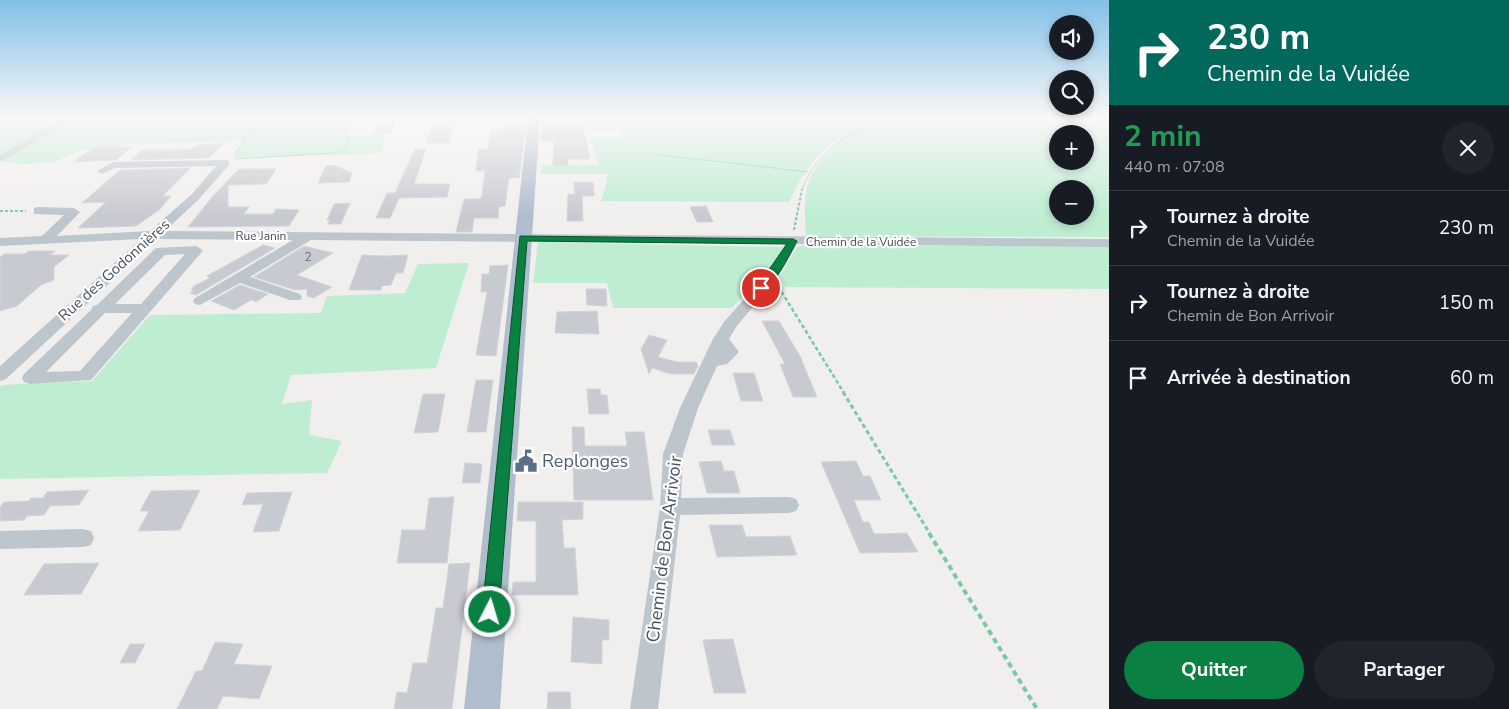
<!DOCTYPE html>
<html lang="fr">
<meta charset="utf-8">
<style>
:root{--surface:#171b24;--page:#20242c;--text:#f1f3f6;--muted:#9ea1a6;--line:#363941;--accent:#0b8043}
body{margin:0;font-family:"Nunito Sans",sans-serif;background:var(--page);color:var(--text);height:100vh;display:flex;flex-direction:column;font-size:19px;white-space:nowrap}
*{box-sizing:border-box;margin:0}
p{font-size:16px;color:var(--muted)}
.icon{flex:none;width:28px;height:28px;fill:none;stroke:currentColor;stroke-width:2;stroke-linecap:round;stroke-linejoin:round}
.map{position:relative;flex:1;overflow:hidden}
.side{display:flex;flex-direction:column;background:var(--surface);width:400px}
.side>*{flex:none}
.banner{background:#00695c;color:#fff;overflow:hidden}
.buttons{position:absolute;left:1049px;top:15px;display:grid;gap:10px}
.buttons a{display:grid;place-items:center;width:45px;height:45px;border-radius:50%;background:var(--surface);box-shadow:0 2px 8px #0003;font-size:25px}
.pin{position:absolute;display:grid;place-items:center;width:42px;height:42px;color:#fff;margin:-21px;border:2px solid #fff;border-radius:50%;box-shadow:0 1px 5px #0007}
.me{position:absolute;width:55px;margin:-28px;rotate:5deg;stroke-linejoin:round;filter:drop-shadow(0 0 4px #0008)}
.turn{display:flex;align-items:center;gap:18px;height:105px;padding:0 15px;font-size:22px}
.turn .icon{width:65px;height:65px;stroke-width:2.5}
.turn b{display:block;font-size:35px;line-height:42px}
.round{display:grid;place-items:center;flex:none;width:52px;height:52px;border-radius:26px;background:var(--page)}
.overview{display:flex;align-items:center;justify-content:space-between;height:85px;padding:0 15px}
h1{font-size:30px;font-weight:700;line-height:38px;color:#1e9e55}
.button{display:flex;gap:10px;margin-top:auto;padding:10px 15px}
.button a{flex:1;height:58px;border-radius:30px;background:var(--accent);color:#fff;font-size:20px;font-weight:700;line-height:58px;text-align:center}
.button a+a{background:var(--page);color:var(--text)}
ul{padding:0;list-style:none}
li{display:flex;align-items:center;gap:15px;height:75px;padding:0 15px;border-top:1px solid var(--line)}
li div{flex:1}
li b{display:block;font-size:19px}
li em{font-style:normal}
main{display:flex;flex:1;min-height:0}
.map>svg:first-child{display:block}
.green{fill:#beedd2;fill-rule:evenodd}
.building{fill:#c8cad1;stroke:#d3d4da}
.lines{fill:none;stroke-linecap:round;stroke-linejoin:round}
.path-far4{stroke:#77caa4;stroke-width:1;stroke-dasharray:2.5 1;stroke-linecap:butt}
.path-far3{stroke:#77caa4;stroke-width:2;stroke-dasharray:3 2;stroke-linecap:butt}
.path-far2{stroke:#77caa4;stroke-width:2.5;stroke-dasharray:4 2.5;stroke-linecap:butt}
.path-far1{stroke:#77caa4;stroke-width:3;stroke-dasharray:4.5 3;stroke-linecap:butt}
.path{stroke:#77caa4;stroke-width:4;stroke-dasharray:5.5 4;stroke-linecap:butt}
.minor{fill:#bdc5cd;fill-rule:evenodd}
.major{fill:#afbdcc;fill-rule:evenodd}
.route{fill:#0b8043;stroke:#07532c}
.labels{text-anchor:middle;dominant-baseline:central;stroke-width:4.5;stroke-linejoin:round;paint-order:stroke}
.far-street-label{font-size:12px;fill:#47515b;stroke:#fff}
.number-label{font-size:12px;fill:#676f78}
.street-label{font-size:15px;fill:#47515b;stroke:#fff}
.near-service-label{font-size:18px;fill:#4e5e75;stroke:#fff;text-anchor:start}
.near-street-label{font-size:18px;fill:#47515b;stroke:#fff}
</style>
<main>
<div class="map">
<svg width="1109" height="709" viewBox="0 0 1109 709">
<rect width="100%" height="100%" fill="#f1eeee"/>
<!-- green -->
<g class="green">
<polygon points="0,118 352,118 346,136 385,134 381,153 234,158 242,141 143,143 82,149 55,162 21,164 0,161"/>
<path d="M 587,118 L 1109,118 L 1109,237 L 806,236 C 805,214 802,190 814,171 C 822,157 835,147 843,135 C 817,152 802,174 789,202 L 601,201 L 607,182 L 607,174 L 541,174 L 541,166 L 598,165 L 590,138 L 623,137 L 621,129 L 587,130 ZM 1058,134 L 1085,134 L 1085,161 L 1058,161 ZM 1058,189 L 1085,189 L 1085,216 L 1058,216 Z"/>
<polygon points="538,242 782,247 781,255 732,308 613,308 607,283 533,283"/>
<polygon points="798,246 1109,246 1109,289 785,287 780,275"/>
<polygon points="469,263 436,368 291,375 282,404 312,400 309,435 342,441 327,473 0,479 0,387 2,385 92,381 150,315 321,313 327,296 405,293 418,264"/>
</g>
<!-- building -->
<g class="building">
<polygon points="381,118 396,118 391,133 374,133"/>
<polygon points="434,118 457,118 449,143 426,143"/>
<polygon points="544,119 582,119 590,159 568,159 568,166 553,165 554,141 540,141"/>
<polygon points="511,124 526,124 519,178 509,178 505,206 499,207 498,218 474,218 472,232 456,232 464,199 479,199 482,196 485,171 476,171 478,149 488,149 491,130 501,130 502,126 511,126"/>
<polygon points="223,144 209,158 131,160 142,150 192,149 196,145"/>
<polygon points="95,147 132,147 116,160 73,162"/>
<polygon points="415,149 426,149 414,184 450,184 447,197 399,198 390,218 376,218 387,193 395,193"/>
<polygon points="334,165 352,173 349,182 318,183 326,166"/>
<polygon points="190,168 163,196 171,196 159,210 136,226 78,228 106,202 82,203 120,170"/>
<polygon points="239,169 276,169 266,184 228,185 228,207 249,207 244,214 273,214 276,209 299,210 289,226 188,227 213,196"/>
<polygon points="574,182 593,182 594,196 582,196 583,221 567,221 568,194 575,194"/>
<polygon points="350,203 341,224 328,224 330,220 327,220 334,204"/>
<polygon points="706,206 713,222 697,222 690,207"/>
<polygon points="263,245 275,248 196,295 190,293 194,291 191,290 194,286 210,278 207,276 216,271"/>
<polygon points="304,246 333,253 297,275 332,287 314,298 307,296 307,289 295,290 254,277"/>
<polygon points="29,251 55,251 50,255 69,255 54,267 54,280 41,285 17,306 0,311 0,257 4,254 24,254"/>
<polygon points="362,255 386,256 408,255 403,273 396,273 391,285 382,286 381,290 349,290"/>
<polygon points="508,265 496,356 476,355 487,292 481,292 482,274 489,274 490,266"/>
<polygon points="240,285 268,294 256,302 251,300 234,310 211,301"/>
<polygon points="586,289 606,289 607,306 587,305"/>
<polygon points="597,311 599,334 555,333 557,312"/>
<polygon points="762,321 779,321 800,356 817,397 793,397 780,364 785,364"/>
<polygon points="649,335 667,340 658,357 677,362 696,362 698,366 694,374 671,374 652,368 649,374 641,349"/>
<polygon points="733,373 754,373 763,401 741,401"/>
<polygon points="476,380 493,380 486,432 467,432"/>
<polygon points="587,389 600,389 601,395 607,395 609,414 589,414"/>
<polygon points="423,394 445,394 438,432 414,433"/>
<polygon points="572,427 584,427 585,446 627,446 625,432 644,432 653,500 574,500"/>
<polygon points="708,430 730,430 735,445 712,445"/>
<polygon points="721,461 724,471 734,471 740,493 707,493 699,462"/>
<polygon points="856,461 863,476 870,476 881,500 854,500 863,522 869,522 874,534 907,533 918,552 860,553 821,462"/>
<polygon points="465,463 482,464 480,483 462,483"/>
<polygon points="89,490 79,505 50,506 44,515 27,516 24,520 0,521 0,507 4,502 29,501 31,498 43,498 47,492"/>
<polygon points="200,490 180,530 138,531 149,511 140,511 151,491"/>
<polygon points="292,492 279,531 253,532 263,504 242,505 247,493"/>
<polygon points="454,497 447,563 397,563 402,530 425,530 429,498"/>
<polygon points="518,502 583,502 583,519 562,520 564,548 575,548 578,595 512,595 513,582 536,582 536,521 517,521"/>
<polygon points="709,525 742,525 746,537 790,536 797,555 717,557"/>
<polygon points="99,563 81,594 24,595 44,564"/>
<polygon points="470,563 452,709 394,709 397,692 407,693 413,663 427,663 436,608 443,608 449,564"/>
<polygon points="573,617 609,620 609,640 602,640 602,664 571,662"/>
<polygon points="733,639 746,693 714,693 703,640"/>
<polygon points="215,642 243,644 234,664 272,666 259,699 223,696 217,709 177,709 196,671 202,671"/>
<polygon points="130,644 145,644 135,663 120,663"/>
<polygon points="548,692 570,692 571,709 547,709"/>
</g>
<g class="lines">
<!-- path-far4 -->
<g class="path-far4">
<polyline points="652,154 808,172"/>
<polyline points="233,156 261,118"/>
<polyline points="235,159 336,153 344,149 349,135"/>
<path d="M 802,190 C 815,153 847,135 881,118"/>
</g>
<!-- path-far3 -->
<g class="path-far3">
<polyline points="0,211 26,211"/>
<polyline points="794,230 802,189"/>
</g>
<!-- path-far2 -->
<polyline class="path-far2" points="778,286 844,393"/>
<!-- path-far1 -->
<polyline class="path-far1" points="843,392 930,534"/>
<!-- path -->
<polyline class="path" points="929,533 1037,709"/>
<!-- minor -->
<g class="minor">
<polygon points="26,118 70,118 72,120 0,162 0,155 58,122 30,121"/>
<polygon points="225,160 229,161 229,165 199,199 165,231 1109,239 1109,247 797,244 777,278 736,327 729,339 739,352 727,364 717,366 698,408 683,454 681,498 789,497 796,499 799,505 796,511 789,513 680,515 658,709 630,709 660,507 663,454 680,408 713,339 724,322 767,273 785,244 311,240 250,277 300,294 302,297 300,300 290,300 240,283 200,305 195,304 193,301 195,298 293,240 157,239 6,379 0,381 0,366 141,239 0,246 0,238 42,236 64,215 34,214 34,208 38,207 74,208 80,212 57,236 150,231 191,195 216,166 115,168 102,174 97,171 113,162"/>
<path d="M 196,246 L 203,250 L 201,253 L 91,380 L 30,384 L 24,382 L 22,378 L 24,374 L 91,310 L 93,306 L 97,305 L 156,248 ZM 185,254 L 141,304 L 115,304 L 165,255 ZM 105,313 L 132,313 L 80,371 L 46,372 Z"/>
<polygon points="83,529 91,531 94,538 91,545 83,547 0,549 0,531"/>
</g>
<!-- major -->
<polygon class="major" points="528,118 540,118 500,709 464,709"/>
</g>
<!-- sky -->
<linearGradient id="sky" x2="0" y2="1"><stop stop-color="#83c0e8"/><stop offset="0.54" stop-color="#f9f7f7"/><stop offset="1" stop-color="#f9f7f7" stop-opacity="0"/></linearGradient>
<rect width="1109" height="217" fill="url(#sky)"/>
<!-- route -->
<path class="route" d="M 520,236 L 793,239 L 797,241 C 790,254 775,286 761,291 L 756,288 L 787,244 L 527,241 L 499,612 L 496,618 L 490,620 L 485,618 L 482,612 Z"/>
<!-- icons -->
<defs>
<symbol id="civic-bare" viewBox="-9 -9 18 18"><path d="M-.6-6.5H3V-4.5H.6V-3L4-1V1h2V6H-6V1h2V-1L-.6-3ZM-1.2 2.5V6h2.4V2.5Z" fill="#5c6f8a" stroke="#fff" stroke-width="2.5" paint-order="stroke"/></symbol>
</defs>
<g fill-rule="evenodd">
<use href="#civic-bare" x="510" y="445" width="32" height="32"/>
</g>
<g class="labels">
<!-- far-street labels -->
<g class="far-street-label">
<text x="261" y="236">Rue Janin</text>
<text x="861" y="242">Chemin de la Vuidée</text>
</g>
<!-- number labels -->
<g class="number-label">
<text x="308" y="257">2</text>
</g>
<!-- street labels -->
<g class="street-label">
<text transform="translate(114 270) rotate(-42)">Rue des Godonnières</text>
</g>
<!-- near-service labels -->
<g class="near-service-label">
<text x="542" y="461">Replonges</text>
</g>
<!-- near-street labels -->
<g class="near-street-label">
<text transform="translate(664 549) rotate(-83)">Chemin de Bon Arrivoir</text>
</g>
</g>
</svg>
<div class="buttons">
<a><svg class="icon" aria-label="sound" viewBox="0 0 24 24"><path d="M4 9h4l5-4v14l-5-4H4zM17 9q2 3 0 6"/></svg></a>
<a><svg class="icon" aria-label="search" viewBox="0 0 24 24"><circle cx="10" cy="10" r="6"/><path d="M15 15l6 6"/></svg></a>
<a>+</a>
<a>−</a>
</div>
<div class="pin" style="left:761px;top:288px;background:#d93025"><svg class="icon" aria-label="arrive" viewBox="0 0 24 24"><path d="M6 21V4h12l-3 4 3 4H6"/></svg></div>
<svg class="me" style="left:490px;top:612px" viewBox="-20 -20 40 40"><circle r="17" fill="#0b8043" stroke="#fff" stroke-width="3"/><path d="M0-11L8 9 0 5-8 9z" fill="#fff"/></svg>
</div>
<section class="side">
<div class="banner">
<div class="turn"><svg class="icon" aria-label="right" viewBox="0 0 24 24"><path d="M7 20v-9h11M14 6l5 5-5 5"/></svg><div><b>230 m</b>Chemin de la Vuidée</div></div>
</div>
<div class="overview"><div><h1>2 min</h1><p>440 m · 07:08</p></div><a class="round"><svg class="icon" aria-label="close" viewBox="0 0 24 24"><path d="M6 6l12 12M18 6L6 18"/></svg></a></div>
<ul>
<li><svg class="icon" aria-label="right" viewBox="0 0 24 24"><path d="M7 20v-9h11M14 6l5 5-5 5"/></svg><div><b>Tournez à droite</b><p>Chemin de la Vuidée</p></div><em>230 m</em></li>
<li><svg class="icon" aria-label="right" viewBox="0 0 24 24"><path d="M7 20v-9h11M14 6l5 5-5 5"/></svg><div><b>Tournez à droite</b><p>Chemin de Bon Arrivoir</p></div><em>150 m</em></li>
<li><svg class="icon" aria-label="arrive" viewBox="0 0 24 24"><path d="M6 21V4h12l-3 4 3 4H6"/></svg><div><b>Arrivée à destination</b></div><em>60 m</em></li>
</ul>
<div class="button"><a>Quitter</a><a>Partager</a></div>
</section>
</main>
